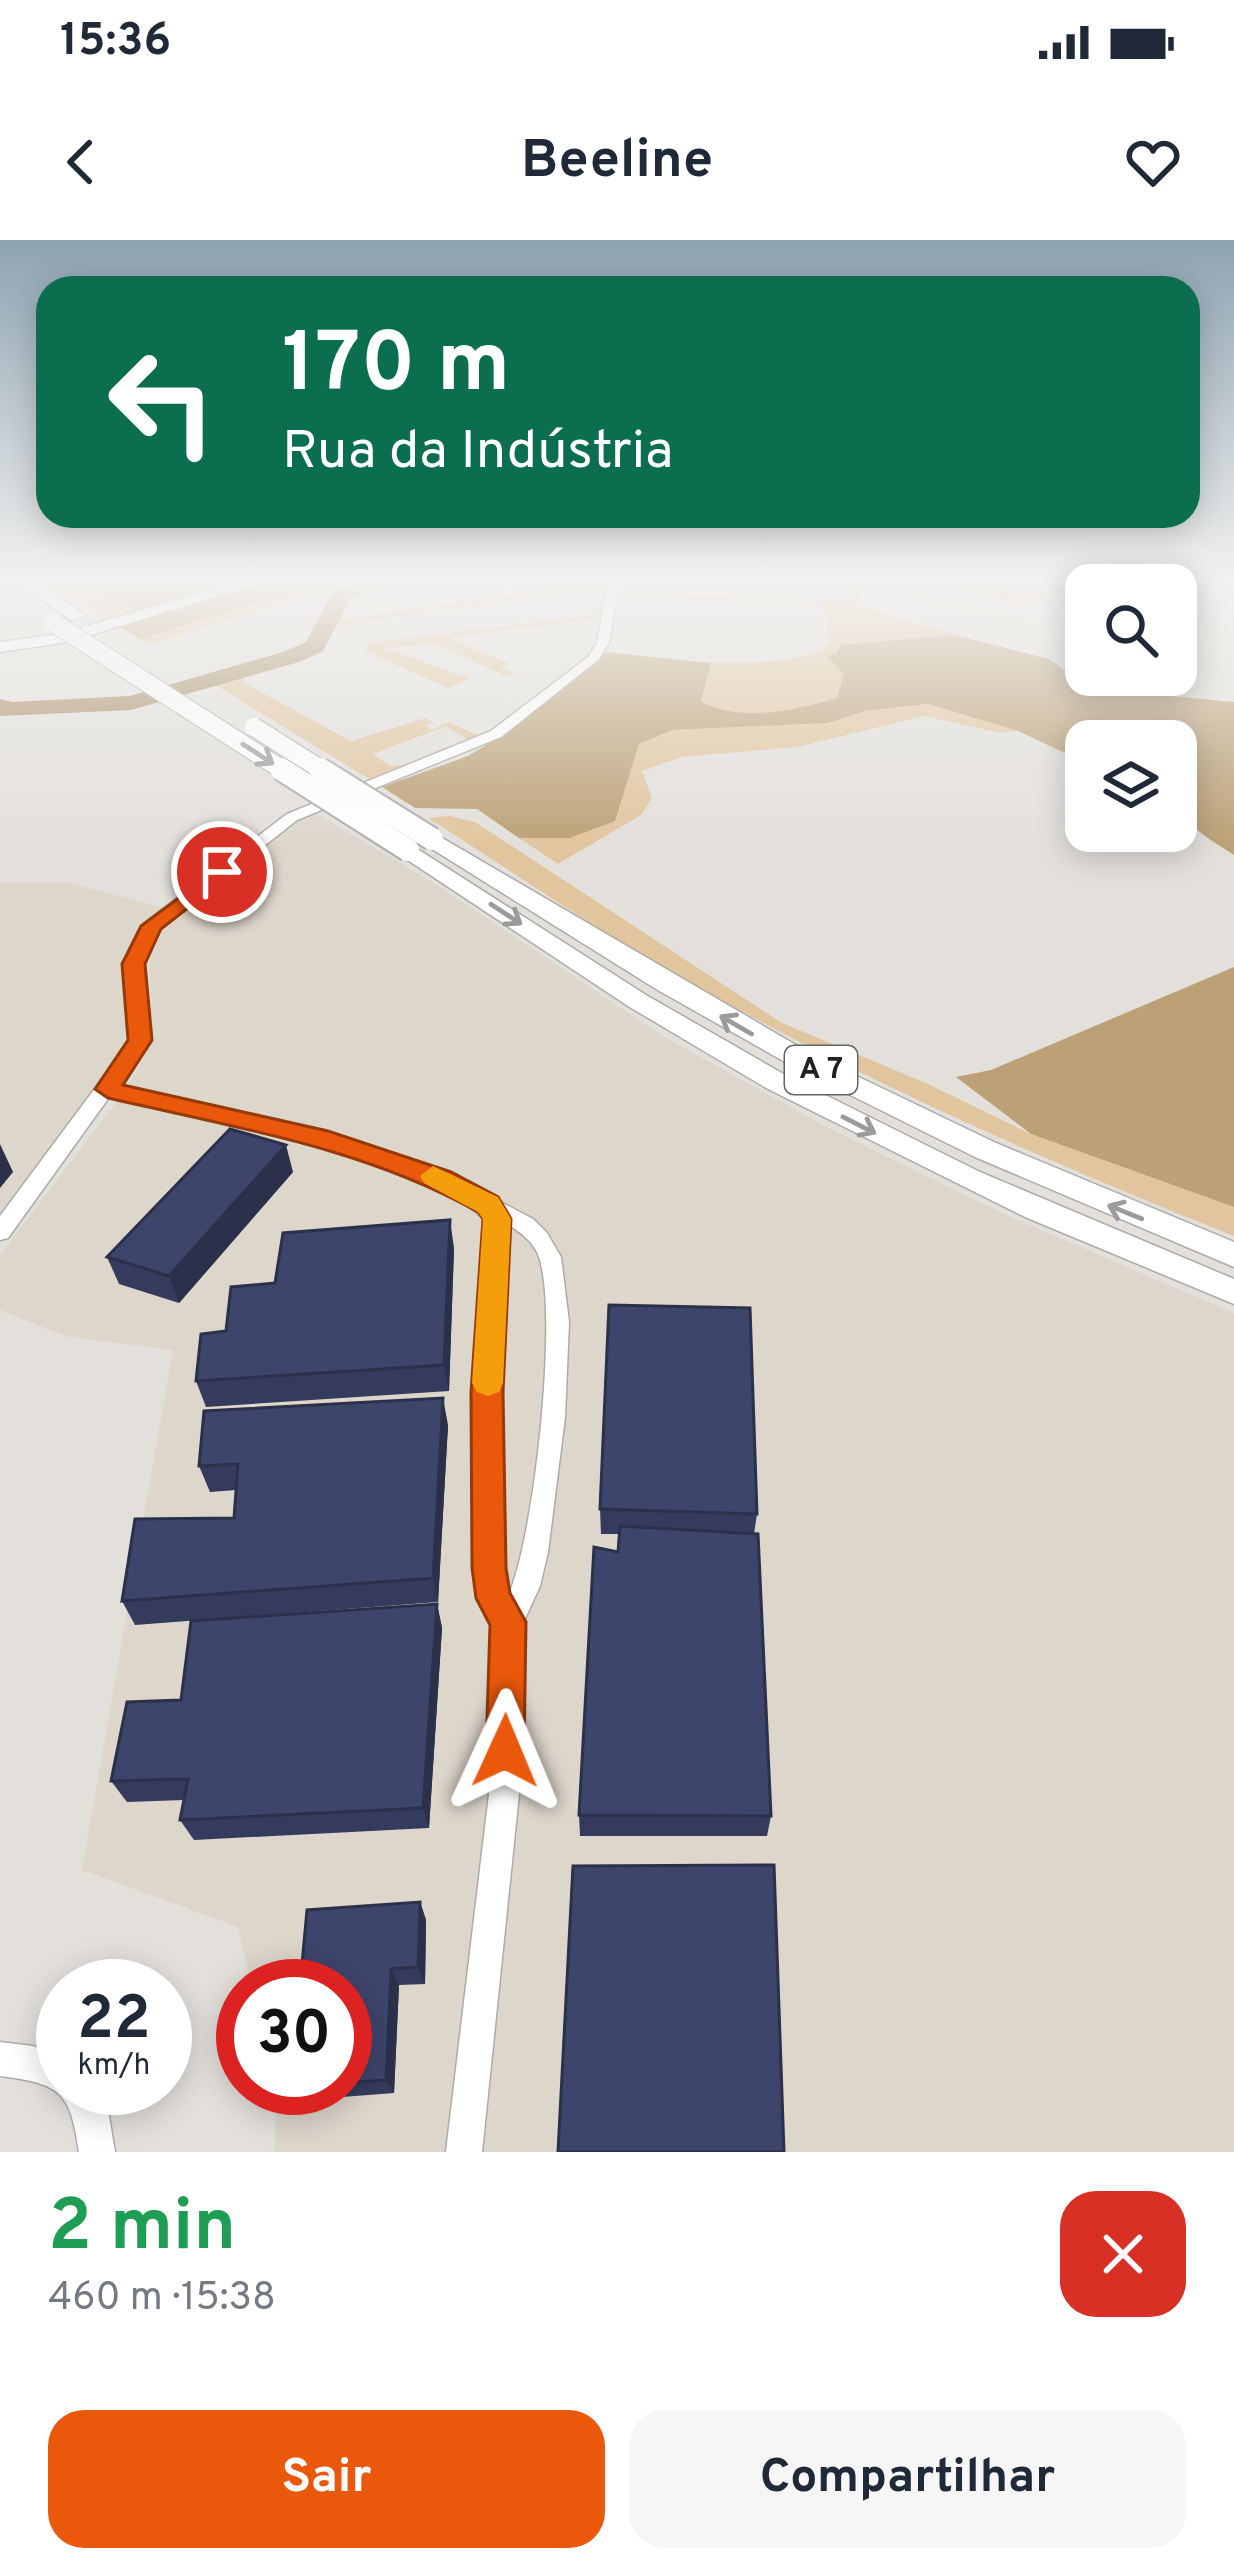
<!DOCTYPE html>
<html lang="pt">
<meta charset="utf-8">
<style>
:root{--surface:#fff;--page:#f6f6f7;--text:#1f2937;--muted:#747a83;--accent:#ea580c}
body{margin:0;font-family:Overpass,sans-serif;background:var(--page);color:var(--text);height:100vh;display:flex;flex-direction:column;font-size:45px;white-space:nowrap}
*{box-sizing:border-box;margin:0}
p{font-size:39px;color:var(--muted)}
.icon{flex:none;width:66px;height:66px;fill:none;stroke:currentColor;stroke-width:2;stroke-linecap:round;stroke-linejoin:round}
.map{position:relative;height:1912px;overflow:hidden}
.drawer{display:flex;flex-direction:column;background:var(--surface);flex:1}
.drawer>*{flex:none}
.hud{position:absolute;left:36px;top:36px;width:1164px;height:252px;border-radius:36px;box-shadow:0 6px 30px #0003;background:#0b6e4f;color:#fff;overflow:hidden}
.buttons{position:absolute;left:1065px;top:324px;display:grid;gap:24px}
.buttons a{display:grid;place-items:center;width:132px;height:132px;border-radius:24px;background:var(--surface);box-shadow:0 6px 30px #0003;font-size:60px}
.speed{position:absolute;left:36px;top:1719px;display:flex;gap:24px;font-size:60px;font-weight:700;text-align:center}
.speed>*{display:grid;place-content:center;width:156px;height:156px;border-radius:50%;background:var(--surface);box-shadow:0 6px 30px #0003;line-height:1}
.speed small{font-size:30px;font-weight:400}
.speed .limit{border:18px solid #d22;background:#fff;color:#111}
.pin{position:absolute;display:grid;place-items:center;width:102px;height:102px;color:#fff;margin:-51px;border:6px solid #fff;border-radius:50%;box-shadow:0 3px 12px #0007}
.me{position:absolute;width:132px;margin:-66px;rotate:1deg;stroke-linejoin:round;filter:drop-shadow(0 0 9px #0008)}
.turn{display:flex;align-items:center;gap:42px;height:252px;padding:0 48px;font-size:54px}
.turn .icon{width:156px;height:156px;stroke-width:2.5}
.turn b{display:block;font-size:84px;line-height:102px}
.round{display:grid;place-items:center;flex:none;width:126px;height:126px;border-radius:36px;background:var(--page)}
.head{display:flex;align-items:center;justify-content:space-between;height:204px;padding:0 48px}
h1{font-size:72px;font-weight:700;line-height:90px;color:#1e9e55}
.action{display:flex;gap:24px;margin-top:auto;padding:24px 48px}
.action a{flex:1;height:138px;border-radius:36px;background:var(--accent);color:#fff;font-size:48px;font-weight:700;line-height:138px;text-align:center}
.action a+a{background:var(--page);color:var(--text)}
.status{display:flex;justify-content:space-between;align-items:center;height:84px;padding:0 60px;background:var(--surface);direction:ltr}
.status svg{height:33px;fill:currentColor}
header{display:flex;justify-content:space-between;align-items:center;height:156px;padding:0 48px;background:var(--surface);font-size:54px;font-weight:700}
.map>svg:first-child{display:block}
.built{fill:#ddd6cb}
.green{fill:#e1c59e;fill-rule:evenodd}
.forest{fill:#bca076}
.lines{fill:none;stroke-linecap:round;stroke-linejoin:round}
.river{fill:#a58961;fill-rule:evenodd}
.minor-casing{stroke:#adaba7;stroke-width:3}
.major-casing{stroke:#adaba7;stroke-width:3}
.highway-casing{stroke:#adaba7;stroke-width:3}
.minor{fill:#fff;fill-rule:evenodd}
.major{fill:#fff;fill-rule:evenodd}
.highway{fill:#fff;fill-rule:evenodd}
.highway-bridge-far1-casing{stroke:#adaba7;stroke-width:20;stroke-linecap:butt}
.highway-bridge-casing{stroke:#adaba7;stroke-width:26;stroke-linecap:butt}
.highway-bridge-far1{stroke:#fff;stroke-width:18}
.highway-bridge{stroke:#fff;stroke-width:22}
.wall{fill:#353b5c}
.shaded-wall{fill:#2b304b}
.building{fill:#3e456b;stroke:#2b304b;stroke-width:3}
.oneway{stroke:#9c9b9b}
.route{fill:#ea580c;stroke:#983908;stroke-width:3}
.slow{fill:#f59e0b}
.labels{text-anchor:middle;dominant-baseline:central;stroke-width:12;stroke-linejoin:round;paint-order:stroke}
.shield{fill:#fff;stroke:#646463;stroke-width:3}
.shield-label{font-size:30px;font-weight:bold;fill:#222120}
</style>
<div class="status"><b>15:36</b><svg viewBox="0 0 49 12"><path d="M0 12V9h3v3zM5 12V6h3v6zM10 12V3h3v9zM15 12V0h3v12zM26 1h20v11H26zM47 4h2v5h-2z"/></svg></div>
<header><svg class="icon" aria-label="back" viewBox="0 0 24 24"><path d="M15 5l-7 7 7 7"/></svg>Beeline<svg class="icon" aria-label="heart" viewBox="0 0 24 24"><path d="M12 20l-8-8c-3-5 5-10 8-4 3-6 11-1 8 4z"/></svg></header>
<div class="map">
<svg width="1234" height="1912" viewBox="0 0 1234 1912">
<rect width="100%" height="100%" fill="#e3e0dc"/>
<!-- built -->
<g class="built">
<polygon points="311,570 437,645 661,795 823,885 1006,975 1234,1073 1234,1912 275,1912 276,1848 345,1848 345,1746 252,1746 238,1687 82,1630 173,1110 68,1097 0,1070 0,1015 124,852 146,814 152,793 149,722 163,691"/>
<polygon points="0,643 70,643 163,668 133,704 127,718 130,802 0,980"/>
</g>
<!-- green -->
<g class="green">
<polygon points="40,340 77,340 108,360 141,372 110,381"/>
<path d="M 327,340 L 341,340 L 350,348 L 394,340 L 355,350 L 345,368 L 490,340 L 343,370 L 338,380 L 604,342 L 602,352 L 585,349 L 333,386 L 320,407 L 249,433 L 242,442 L 351,501 L 426,478 L 433,482 L 426,485 L 431,490 L 449,482 L 479,496 L 371,540 L 202,437 L 284,417 L 309,404 L 338,351 L 333,347 L 150,405 L 140,399 ZM 446,486 L 467,499 L 403,525 L 390,526 L 373,514 Z"/>
<path d="M 863,340 L 1086,398 L 869,343 L 853,364 L 955,395 L 897,401 L 844,434 L 838,458 C 798,470 738,483 701,461 L 711,423 C 749,422 795,425 829,405 L 826,368 L 819,363 L 617,358 L 618,354 L 844,360 Z"/>
<path d="M 935,340 C 973,340 1007,350 1045,354 L 1055,346 L 1036,340 L 1078,340 L 1071,347 L 1086,352 L 1066,349 L 1024,365 Z"/>
<polygon points="600,374 600,378 449,398 508,423 500,427 515,433 508,437 435,404 386,408 470,439 448,448 365,411 369,403"/>
<polygon points="928,464 1018,491 1001,493 924,476 797,507 681,517 642,531 652,558 641,575 558,624 519,598 570,598 614,581 639,504 672,490 828,483 865,471"/>
<path d="M 449,576 L 475,582 L 782,783 L 928,844 L 1031,894 L 1234,967 L 1234,996 C 1047,922 865,841 690,743 C 600,693 515,633 428,578 Z"/>
</g>
<!-- forest -->
<g class="forest">
<polygon points="77,340 248,340 141,372 108,360"/>
<polygon points="271,340 327,340 140,399 120,387"/>
<path d="M 955,395 L 1049,419 L 1080,441 L 1108,450 L 1234,462 L 1234,615 C 1171,575 1176,574 1176,501 L 1086,501 L 1086,523 L 1018,491 L 928,464 L 865,471 L 828,483 L 672,490 L 639,504 L 615,581 L 570,598 L 519,598 L 477,569 L 415,568 L 382,547 L 468,516 L 508,492 L 606,412 L 711,423 L 701,461 C 738,483 798,470 837,458 L 844,434 L 827,416 L 836,414 L 840,405 Z"/>
<polygon points="1234,727 1234,967 1031,894 956,837 991,830"/>
</g>
<g class="lines">
<!-- river -->
<polygon class="river" points="363,340 396,340 351,358 323,411 299,422 131,470 0,476 0,459 12,462 130,456 283,412 306,402 334,349"/>
<defs>
<g id="minor">
<path d="M 608,340 L 620,340 L 609,403 L 599,419 L 501,497 L 297,580 L 159,689 L 143,724 L 149,800 L 117,845 L 317,890 L 438,929 L 533,979 L 547,993 L 561,1017 L 569,1082 L 565,1177 L 548,1312 L 540,1346 L 523,1383 L 519,1554 L 482,1912 L 446,1912 L 489,1554 L 495,1384 L 480,1358 L 476,1329 L 475,1152 L 486,981 C 408,907 216,880 110,856 L 8,998 L 0,1000 L 0,976 L 131,800 L 125,724 L 146,682 L 287,574 L 491,491 L 588,417 L 597,403 ZM 507,984 C 520,992 534,1002 539,1017 C 559,1075 534,1300 508,1356 L 502,1329 L 499,1152 Z"/>
<path d="M 0,1802 L 33,1806 L 63,1819 L 63,1848 L 97,1848 L 108,1870 L 115,1912 L 79,1912 C 70,1852 62,1844 0,1836 Z"/>
</g>
<polygon id="major" points="245,340 269,340 68,402 0,412 0,402 60,394"/>
<g id="highway">
<polygon points="13,340 33,340 86,376 71,380"/>
<polygon points="432,592 813,815 996,903 1234,1002 1234,1027 975,917 794,827 656,749 424,604 424,594"/>
<polygon points="408,603 646,755 787,836 980,932 1234,1039 1234,1064 1025,977 768,849 628,766 400,615 400,605"/>
</g>
</defs>
<!-- minor casing -->
<use href="#minor" class="minor-casing"/>
<!-- major casing -->
<use href="#major" class="major-casing"/>
<!-- highway casing -->
<use href="#highway" class="highway-casing"/>
<!-- minor -->
<use href="#minor" class="minor"/>
<!-- major -->
<use href="#major" class="major"/>
<!-- highway -->
<use href="#highway" class="highway"/>
<defs>
<g id="highway-bridge-far1">
<polyline points="54,383 286,532"/>
<polyline points="254,487 325,532"/>
</g>
<g id="highway-bridge">
<polyline points="281,529 408,610"/>
<polyline points="320,529 432,599"/>
</g>
</defs>
<!-- highway-bridge-far1 casing -->
<use href="#highway-bridge-far1" class="highway-bridge-far1-casing"/>
<!-- highway-bridge casing -->
<use href="#highway-bridge" class="highway-bridge-casing"/>
<!-- highway-bridge-far1 -->
<use href="#highway-bridge-far1" class="highway-bridge-far1"/>
<!-- highway-bridge -->
<use href="#highway-bridge" class="highway-bridge"/>
</g>
<!-- wall -->
<g class="wall">
<polygon points="293,932 179,1063 119,1044 107,1017"/>
<polygon points="454,1008 449,1151 206,1167 196,1141 226,1091 275,1043"/>
<polygon points="448,1185 438,1362 135,1385 122,1361 234,1278 236,1250 210,1252 199,1226"/>
<polygon points="600,1269 757,1274 754,1294 771,1576 767,1596 580,1596 579,1575 620,1294 601,1294"/>
<polygon points="437,1364 442,1388 429,1588 194,1600 180,1580 184,1560 127,1562 111,1541 181,1460"/>
<polygon points="420,1662 426,1680 425,1744 399,1745 394,1853 303,1860 292,1848 345,1848 345,1746"/>
</g>
<!-- shaded-wall -->
<g class="shaded-wall">
<polygon points="0,904 13,932 0,948"/>
<polygon points="286,905 293,932 179,1063 169,1036"/>
<polygon points="450,980 454,1008 449,1151 444,1125"/>
<polygon points="443,1158 448,1185 438,1362 433,1338"/>
<polygon points="437,1364 442,1388 429,1588 423,1568"/>
<polygon points="420,1662 426,1680 425,1744 418,1727"/>
<polygon points="391,1729 399,1745 394,1853 386,1840"/>
</g>
<!-- building -->
<g class="building">
<polygon points="230,889 286,905 169,1036 107,1017"/>
<polygon points="450,980 444,1125 196,1141 201,1094 226,1091 231,1047 275,1043 283,993"/>
<polygon points="609,1065 750,1068 757,1274 600,1269"/>
<polygon points="443,1158 433,1338 122,1361 135,1279 234,1278 238,1224 199,1226 204,1171"/>
<polygon points="620,1286 758,1294 771,1576 579,1575 594,1307 618,1312"/>
<polygon points="437,1364 423,1568 180,1580 188,1539 111,1541 127,1462 181,1460 191,1381"/>
<polygon points="774,1625 784,1912 558,1912 573,1626"/>
<polygon points="420,1662 418,1727 391,1729 386,1840 345,1843 345,1746 300,1746 307,1670"/>
</g>
<!-- one-way arrows -->
<defs><path id="oneway-shaft" d="M-6 0H5M1.5-3L5.5 0L1.5 3" fill="none" stroke-width="1.6" stroke-linecap="round" stroke-linejoin="round" transform="scale(3)"/></defs>
<g class="oneway">
<use href="#oneway-shaft" transform="translate(258 514) rotate(33)"/>
<use href="#oneway-shaft" transform="translate(506 674) rotate(33)"/>
<use href="#oneway-shaft" transform="translate(736 785) rotate(-150)"/>
<use href="#oneway-shaft" transform="translate(859 885) rotate(27)"/>
<use href="#oneway-shaft" transform="translate(1125 972) rotate(-158)"/>
</g>
<!-- sky -->
<linearGradient id="sky" x2="0" y2="1"><stop stop-color="#8da3b2"/><stop offset="0.56" stop-color="#f2f1ef"/><stop offset="1" stop-color="#f2f1ef" stop-opacity="0"/></linearGradient>
<rect width="1234" height="608" fill="url(#sky)"/>
<!-- route -->
<path class="route" d="M 222,626 L 229,627 L 229,636 L 161,689 L 145,724 L 152,800 L 123,845 L 328,891 L 451,932 L 498,957 L 511,979 L 503,1152 L 506,1328 L 510,1353 L 526,1382 L 524,1511 L 519,1525 L 505,1530 L 492,1525 L 486,1511 L 490,1385 L 476,1358 L 472,1328 L 471,1152 L 483,979 L 478,972 C 365,908 233,887 108,858 L 95,849 L 128,800 L 122,724 L 141,686 Z"/>
<!-- slow -->
<polygon class="slow" points="433,926 498,957 511,979 503,1143 499,1152 488,1156 477,1152 472,1143 483,979 478,972 424,943 420,936"/>
<g class="labels">
<!-- shield labels -->
<rect class="shield" x="785" y="806" width="72" height="48" rx="9"/>
<g class="shield-label">
<text x="821" y="830">A 7</text>
</g>
</g>
</svg>
<div class="buttons">
<a><svg class="icon" aria-label="search" viewBox="0 0 24 24"><circle cx="10" cy="10" r="6"/><path d="M15 15l6 6"/></svg></a>
<a><svg class="icon" aria-label="layers" viewBox="0 0 24 24"><path d="M12 4l9 5-9 5-9-5zM3 14l9 5 9-5"/></svg></a>
</div>
<div class="speed"><div>22<small>km/h</small></div><div class="limit">30</div></div>
<div class="pin" style="left:222px;top:632px;background:#d93025"><svg class="icon" aria-label="arrive" viewBox="0 0 24 24"><path d="M6 21V4h12l-3 4 3 4H6"/></svg></div>
<svg class="me" style="left:505px;top:1511px" viewBox="-20 -20 40 40"><path d="M0-17L14 15 0 8-14 15z" fill="#ea580c" stroke="#fff" stroke-width="4"/></svg>
<div class="hud">
<div class="turn"><svg class="icon" aria-label="left" viewBox="0 0 24 24"><path d="M17 20v-9H6M10 6l-5 5 5 5"/></svg><div><b>170 m</b>Rua da Indústria</div></div>
</div>
</div>
<section class="drawer">
<div class="head"><div><h1>2 min</h1><p>460 m · 15:38</p></div><a class="round" style="background:#d93025;color:#fff"><svg class="icon" aria-label="close" viewBox="0 0 24 24"><path d="M6 6l12 12M18 6L6 18"/></svg></a></div>
<div class="action"><a>Sair</a><a>Compartilhar</a></div>
</section>
